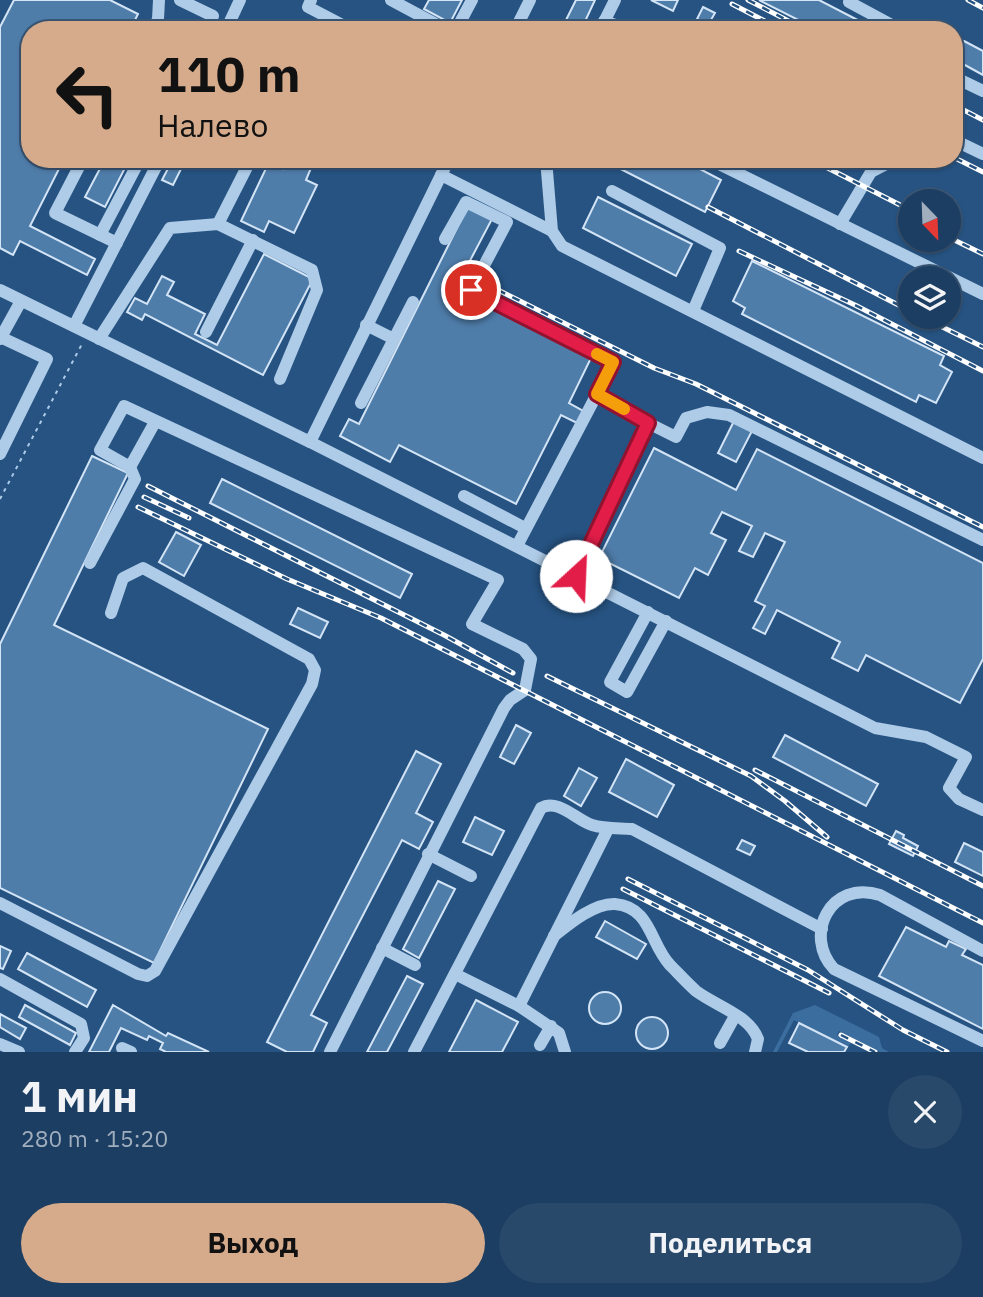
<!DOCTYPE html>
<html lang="ru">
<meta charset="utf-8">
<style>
:root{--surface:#1c3e62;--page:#29496b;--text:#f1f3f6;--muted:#a0aebe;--line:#3a5777;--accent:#d6ab8b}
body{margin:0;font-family:"IBM Plex Sans",sans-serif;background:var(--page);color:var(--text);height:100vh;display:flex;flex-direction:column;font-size:26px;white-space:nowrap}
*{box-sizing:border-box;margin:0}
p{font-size:23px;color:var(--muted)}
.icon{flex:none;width:38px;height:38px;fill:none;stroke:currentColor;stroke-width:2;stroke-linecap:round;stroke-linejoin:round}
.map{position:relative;height:1052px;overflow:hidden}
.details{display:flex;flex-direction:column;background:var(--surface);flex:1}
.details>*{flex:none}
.banner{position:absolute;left:21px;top:21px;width:942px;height:147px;border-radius:28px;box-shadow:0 2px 5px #0004,0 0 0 2px var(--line);background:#d6ab8b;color:#111;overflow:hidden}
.needle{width:46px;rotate:157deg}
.buttons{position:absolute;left:898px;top:189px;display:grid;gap:14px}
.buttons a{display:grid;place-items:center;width:63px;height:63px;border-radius:50%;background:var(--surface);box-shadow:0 2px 5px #0004,0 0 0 2px var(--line);font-size:35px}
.pin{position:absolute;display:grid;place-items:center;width:60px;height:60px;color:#fff;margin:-30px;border:4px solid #fff;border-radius:50%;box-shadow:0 2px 7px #0007}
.me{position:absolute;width:77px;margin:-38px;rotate:25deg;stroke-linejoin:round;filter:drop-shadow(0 0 5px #0008)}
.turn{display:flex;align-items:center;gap:24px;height:147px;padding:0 21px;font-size:32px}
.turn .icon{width:91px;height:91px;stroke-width:2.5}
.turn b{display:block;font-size:49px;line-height:60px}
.round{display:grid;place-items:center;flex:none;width:74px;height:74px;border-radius:37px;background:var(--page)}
.head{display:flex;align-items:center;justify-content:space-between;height:119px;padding:0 21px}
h1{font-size:42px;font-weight:700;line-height:52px}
.action{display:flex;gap:14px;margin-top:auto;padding:14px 21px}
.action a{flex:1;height:80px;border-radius:42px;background:var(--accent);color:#111;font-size:28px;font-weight:700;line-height:80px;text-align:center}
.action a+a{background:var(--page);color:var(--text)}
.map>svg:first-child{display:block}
.green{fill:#3b6d9f}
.building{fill:#4f7daa;stroke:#d2e4f5;stroke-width:2}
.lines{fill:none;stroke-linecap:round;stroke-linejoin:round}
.path{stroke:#aecbe7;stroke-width:2;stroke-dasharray:3.5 5;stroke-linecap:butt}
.minor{stroke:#aecbe7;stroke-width:12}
.rail-casing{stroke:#fff;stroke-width:5}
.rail{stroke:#265382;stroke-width:2.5;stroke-dasharray:8;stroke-linecap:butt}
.route-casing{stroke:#92132f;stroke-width:18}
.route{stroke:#e11d48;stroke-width:12}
.slow{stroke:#f59e0b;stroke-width:12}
</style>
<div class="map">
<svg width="983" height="1052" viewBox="0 0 983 1052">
<rect width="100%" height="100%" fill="#265382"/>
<!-- green -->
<polygon class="green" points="815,1005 879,1037 882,1048 889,1052 880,1052 839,1031 837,1035 851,1043 844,1052 846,1047 794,1020 777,1052 773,1052 793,1013"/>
<!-- building -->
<g class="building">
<polygon points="14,0 110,0 138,14 130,30 30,30 30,159 64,159 30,226 95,259 87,275 20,241 13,255 0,248 0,27"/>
<polygon points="429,0 462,0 450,23 424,9"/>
<polygon points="576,0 595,0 581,30 561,30"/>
<polygon points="651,0 678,0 673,11"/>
<polygon points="759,0 819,0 877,30 818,30"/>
<polygon points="703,7 715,13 708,25 697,19"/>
<polygon points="964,41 983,51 983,75 954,59"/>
<polygon points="105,159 114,159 126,166 105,207 85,197"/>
<polygon points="173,159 186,159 173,185 162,180"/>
<polygon points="287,159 311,168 306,180 317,185 294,233 269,221 264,232 241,221 269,162 283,169"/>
<polygon points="601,159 681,159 721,180 705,212"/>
<polygon points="598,197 692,244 676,276 583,228"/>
<polygon points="468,206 492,219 455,289 591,358 569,403 585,412 579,424 561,415 516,504 399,445 390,462 340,436 349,419 359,424"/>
<polygon points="264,254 313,279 263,375 145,314 142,320 127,312 135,298 147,304 162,276 174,282 167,295 205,314 195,334 217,345"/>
<polygon points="752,261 944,356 940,365 952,372 936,403 919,395 916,402 742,314 745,308 733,301"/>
<polygon points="734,421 752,431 736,462 718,453"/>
<polygon points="654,448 736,490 757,449 983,563 983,659 960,703 866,655 858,671 832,658 840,642 777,610 765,634 753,628 765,606 755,601 785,542 765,533 753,557 739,551 752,526 722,512 711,533 726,540 708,575 695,568 679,598 599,558"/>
<polygon points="92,456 128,473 54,625 268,729 154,963 0,888 0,644"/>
<polygon points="222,479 412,574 400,598 210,503"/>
<polygon points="176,532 201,545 184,576 159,562"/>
<polygon points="298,608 328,622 320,638 290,624"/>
<polygon points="516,725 531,733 514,764 500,757"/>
<polygon points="785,735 878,784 866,806 773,757"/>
<polygon points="416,751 441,764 416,813 433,822 419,849 402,840 311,1015 327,1023 313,1052 287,1052 267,1042"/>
<polygon points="626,759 674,785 657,817 609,792"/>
<polygon points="579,768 597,778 581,806 564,796"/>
<polygon points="475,817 504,831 492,855 463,842"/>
<polygon points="896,831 904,835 903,838 918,846 913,856 889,844"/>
<polygon points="742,840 755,846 750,855 737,849"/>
<polygon points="964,843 983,852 983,876 955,862"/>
<polygon points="438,881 455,889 419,958 403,949"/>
<polygon points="605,921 646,944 637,959 596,937"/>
<polygon points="906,927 946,947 949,941 966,949 962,955 983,965 983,1029 879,976"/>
<polygon points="0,946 11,951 3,969 0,968"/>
<polygon points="27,953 96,990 87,1007 18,969"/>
<polygon points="407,976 423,984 387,1052 367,1052"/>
<circle cx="605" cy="1008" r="16"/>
<polygon points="476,1000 518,1022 502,1052 449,1052"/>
<polygon points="25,1005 76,1033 70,1045 19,1017"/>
<polygon points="113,1005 166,1036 168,1033 209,1052 166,1052 160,1049 163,1043 149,1036 147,1040 121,1028 109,1052 89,1052"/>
<polygon points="0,1014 26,1028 20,1039 0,1027"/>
<circle cx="652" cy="1033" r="16"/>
<polygon points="799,1023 847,1047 844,1052 808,1052 789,1043"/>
</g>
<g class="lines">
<!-- path -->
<polyline class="path" points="0,499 83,342"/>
<!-- minor -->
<g class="minor">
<polyline points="180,0 213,16 206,30"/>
<polyline points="311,0 308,7 352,30"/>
<polyline points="391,0 447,30"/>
<polyline points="849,2 901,30"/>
<polyline points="604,21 629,30"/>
<polyline points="153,30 158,19 159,0"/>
<polyline points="226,30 240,0"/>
<polyline points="456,30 472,0"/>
<polyline points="515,30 530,0"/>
<polyline points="600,30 615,0"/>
<polyline points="954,77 983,91"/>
<polyline points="954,140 983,154"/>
<polyline points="83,159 55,213 117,243"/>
<polyline points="546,159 552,231 562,246 983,458"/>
<polyline points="709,159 983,294"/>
<polyline points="441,175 552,231"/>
<polyline points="612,191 720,248 693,311"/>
<polyline points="218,224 251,159"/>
<polyline points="840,224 871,172 896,159"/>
<polyline points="100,235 137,165"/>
<polyline points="445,239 466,202 507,222 471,290 613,362 597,394 648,423"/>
<polyline points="0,290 310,442 449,159"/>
<polyline points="366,325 394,339"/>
<polyline points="74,326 160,159"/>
<polyline points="206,332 253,240"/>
<polyline points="0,337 47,359 0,454"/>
<polyline points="0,339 21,301"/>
<polyline points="99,339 170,228 218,224 312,270 317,290 280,379"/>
<polyline points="361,403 413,302"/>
<polyline points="155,422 130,467 100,450 124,406 498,580 472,624 523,649 531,659 525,690 510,700 504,708 330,1052"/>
<polyline points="310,442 875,728 926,737 966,757 949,788 959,799 983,810"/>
<polyline points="464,496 525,528"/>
<polyline points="517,546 597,394"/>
<polyline points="90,563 135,479 130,467"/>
<polyline points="576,576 648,423 676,437 686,418 707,412 729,415 983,540"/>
<polyline points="648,612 610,682 627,692 666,621"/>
<polyline points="428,854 471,876"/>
<polyline points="0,903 138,974 147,976 155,971 312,684 315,670 309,659 143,568 123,578 111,613"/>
<path d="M 554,936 C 569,924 594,903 615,904 C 651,907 650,944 670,965 C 678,973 687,983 696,991 C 716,1006 749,1015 758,1039 L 755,1052"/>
<polyline points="382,948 415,965"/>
<path d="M 983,951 L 880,895 C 830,879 803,936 834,969 L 983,1041"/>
<polyline points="455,974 519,1006 608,829"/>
<polyline points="0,979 81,1024 84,1038 75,1052"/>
<polyline points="519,1006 559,1033 565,1052"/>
<polyline points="720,1043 735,1016"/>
<polyline points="0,1044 19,1052"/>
<polyline points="540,1045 551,1026"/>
<polyline points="122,1048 131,1052"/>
<path d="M 414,1052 L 541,808 C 558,798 576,820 592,825 C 605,829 618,828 632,829 L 822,929"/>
</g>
<defs>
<g id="rail">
<polyline points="748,0 806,30"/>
<polyline points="968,0 983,8"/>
<polyline points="732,4 782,30"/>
<polyline points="954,105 983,120"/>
<polyline points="955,158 983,172"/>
<polyline points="810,159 910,210"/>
<polyline points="708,207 910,311"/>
<polyline points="948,237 983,254"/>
<polyline points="739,251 855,305 983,371"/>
<polyline points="498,290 654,368 696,384 983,527"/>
<polyline points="922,317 983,347"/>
<polyline points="148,486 444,635 513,673"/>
<polyline points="144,497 189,518"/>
<polyline points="138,507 287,579 381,618 983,923"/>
<polyline points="547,676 751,776 785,801 827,837"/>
<polyline points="755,770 983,886"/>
<polyline points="628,879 808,970 903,1030 947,1052"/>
<polyline points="623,889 829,993"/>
<polyline points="841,1035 875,1052"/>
</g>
</defs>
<!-- rail casing -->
<use href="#rail" class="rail-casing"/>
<!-- rail -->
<use href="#rail" class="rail"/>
</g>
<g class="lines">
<defs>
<polyline id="route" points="471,290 613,362 597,394 648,423 576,576"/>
</defs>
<!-- route casing -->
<use href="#route" class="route-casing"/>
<!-- route -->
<use href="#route" class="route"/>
<!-- slow -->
<polyline class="slow" points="597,354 613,362 597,394 624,409"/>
</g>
</svg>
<div class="buttons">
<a><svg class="needle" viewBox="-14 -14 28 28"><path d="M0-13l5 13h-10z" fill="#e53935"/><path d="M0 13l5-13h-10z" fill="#a0aebe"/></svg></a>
<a><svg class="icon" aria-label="layers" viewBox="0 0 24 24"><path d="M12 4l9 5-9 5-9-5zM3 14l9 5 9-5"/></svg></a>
</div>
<div class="pin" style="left:471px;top:290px;background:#d93025"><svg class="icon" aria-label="arrive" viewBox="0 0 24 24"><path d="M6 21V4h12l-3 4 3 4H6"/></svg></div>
<svg class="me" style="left:576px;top:576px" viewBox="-20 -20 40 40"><circle r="19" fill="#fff"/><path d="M0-13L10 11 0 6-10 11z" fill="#e11d48"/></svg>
<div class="banner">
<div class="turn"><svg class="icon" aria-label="left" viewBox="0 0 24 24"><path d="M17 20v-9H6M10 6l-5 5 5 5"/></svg><div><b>110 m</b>Налево</div></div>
</div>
</div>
<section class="details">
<div class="head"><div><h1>1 мин</h1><p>280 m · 15:20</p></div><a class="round"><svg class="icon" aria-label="close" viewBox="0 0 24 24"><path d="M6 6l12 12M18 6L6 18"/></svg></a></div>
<div class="action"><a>Выход</a><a>Поделиться</a></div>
</section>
